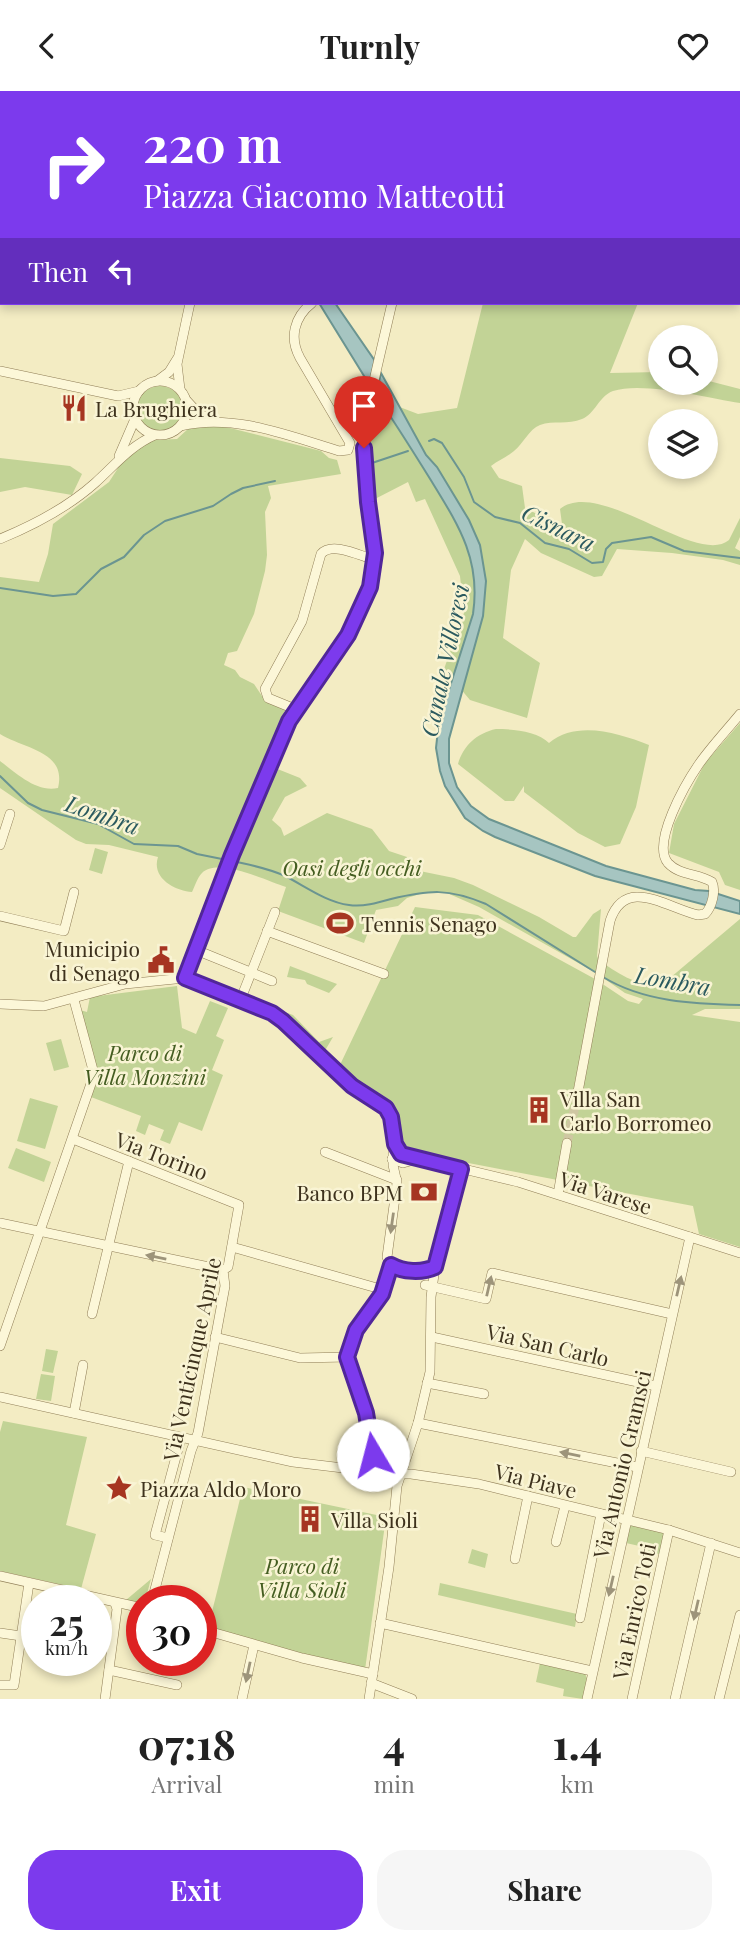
<!DOCTYPE html>
<style>
:root{--surface:#fff;--page:#f6f6f6;--text:#222;--muted:#767676;--accent:#7c3aed}
body{margin:0;font-family:"Playfair Display",serif;background:var(--page);color:var(--text);height:100vh;display:flex;flex-direction:column;font-size:26px;white-space:nowrap}
*{box-sizing:border-box;margin:0}
p{font-size:23px;color:var(--muted)}
.icon{flex:none;width:38px;height:38px;fill:none;stroke:currentColor;stroke-width:2;stroke-linecap:round;stroke-linejoin:round}
.map{position:relative;height:1608px;overflow:hidden}
.details{display:flex;flex-direction:column;background:var(--surface);flex:1}
.details>*{flex:none}
.guide{position:absolute;left:0px;top:0px;width:740px;height:214px;box-shadow:0 4px 10px #0003;background:#7c3aed;color:#fff;overflow:hidden}
.fabs{position:absolute;left:648px;top:234px;display:grid;gap:14px}
.fabs a{display:grid;place-items:center;width:70px;height:70px;border-radius:50%;background:var(--surface);box-shadow:0 4px 10px #0003;font-size:35px}
.speed{position:absolute;left:21px;top:1494px;display:flex;gap:14px;font-size:35px;font-weight:700;text-align:center}
.speed>*{display:grid;place-content:center;width:91px;height:91px;border-radius:50%;background:var(--surface);box-shadow:0 4px 10px #0003;line-height:1}
.speed small{font-size:18px;font-weight:400}
.speed .limit{border:10px solid #d22;background:#fff;color:#111}
.pin{position:absolute;display:grid;place-items:center;width:60px;height:60px;color:#fff;margin:-72px -30px;border-radius:50% 50% 50% 0;rotate:-45deg;box-shadow:0 0 7px #0007}
.pin .icon{rotate:45deg}
.me{position:absolute;width:77px;margin:-38px;rotate:352deg;stroke-linejoin:round;filter:drop-shadow(0 0 5px #0008)}
.turn{display:flex;align-items:center;gap:24px;height:147px;padding:0 28px;font-size:32px}
.turn .icon{width:91px;height:91px;stroke-width:2.5}
.turn b{display:block;font-size:49px;line-height:60px}
.then{display:flex;align-items:center;height:66px;padding:0 28px;background:#0003;gap:14px;font-size:26px}
.eta{display:flex;justify-content:space-evenly;align-items:center;height:119px;text-align:center}
.eta b{font-size:42px;font-weight:700;line-height:49px}
.action{display:flex;gap:14px;margin-top:auto;padding:14px 28px}
.action a{flex:1;height:80px;border-radius:28px;background:var(--accent);color:#fff;font-size:28px;font-weight:700;line-height:80px;text-align:center}
.action a+a{background:var(--page);color:var(--text)}
header{display:flex;justify-content:space-between;align-items:center;height:91px;padding:0 28px;background:var(--surface);font-size:32px;font-weight:700}
.map>svg:first-child{display:block}
.green{fill:#c2d396;fill-rule:evenodd}
.water{fill:#a6c5c1;stroke:#6b9591;stroke-width:2}
.lines{fill:none;stroke-linecap:round;stroke-linejoin:round}
.stream{stroke:#6b9591;stroke-width:2}
.minor-tunnel{stroke:#cfc7a2;stroke-width:9;stroke-dasharray:9 4.5;stroke-linecap:butt}
.minor-casing{stroke:#907e57;stroke-width:10}
.minor{stroke:#fcf7d8;stroke-width:9}
.oneway{fill:#9d947a}
.route-casing{stroke:#51269a;stroke-width:18}
.route{stroke:#7c3aed;stroke-width:12}
.labels{text-anchor:middle;dominant-baseline:central;stroke-width:5;stroke-linejoin:round;paint-order:stroke}
.poi-label{font-size:21px;fill:#3e321d;stroke:#f9f4d4;text-anchor:start}
.park-label{font-size:21px;font-style:italic;fill:#445d21;stroke:#f9f4d4}
.street-label{font-size:21px;fill:#3e321d;stroke:#f9f4d4}
.water-label{font-size:23px;font-style:italic;fill:#2b5a5f;stroke:#f9f4d4}
</style>
<header><svg class="icon" aria-label="back" viewBox="0 0 24 24"><path d="M15 5l-7 7 7 7"/></svg>Turnly<svg class="icon" aria-label="heart" viewBox="0 0 24 24"><path d="M12 20l-8-8c-3-5 5-10 8-4 3-6 11-1 8 4z"/></svg></header>
<div class="map">
<svg width="740" height="1608" viewBox="0 0 740 1608">
<rect width="100%" height="100%" fill="#f3ecc3"/>
<!-- green -->
<g class="green">
<polygon points="484,0 653,0 484,2"/>
<path d="M 483,212 L 638,212 L 610,282 L 660,281 L 660,292 L 705,292 L 705,289 L 740,298 L 740,312 C 707,307 643,290 613,300 C 599,305 595,323 582,328 C 568,334 553,329 540,334 C 529,338 523,353 514,360 C 507,366 499,369 491,375 L 499,387 L 522,395 L 525,417 L 559,434 L 562,433 L 560,418 C 599,386 697,476 729,449 L 740,427 L 740,446 L 735,457 L 740,460 L 740,474 L 723,469 L 672,462 L 617,458 L 602,485 L 594,486 L 541,462 L 525,448 L 511,479 L 503,547 L 540,572 L 527,627 L 470,609 L 444,578 L 464,522 L 460,485 L 425,408 L 416,411 L 408,391 L 373,409 L 368,371 L 376,307 L 418,323 L 457,317 Z"/>
<circle cx="160" cy="318" r="23"/>
<path d="M 222,335 L 321,360 L 329,367 L 337,369 L 341,383 L 268,395 L 271,407 L 265,421 L 267,464 L 265,480 L 254,523 L 237,560 L 228,562 L 224,574 L 235,579 L 240,586 L 254,593 L 262,605 L 286,617 L 265,673 L 300,687 L 307,695 L 285,706 L 272,729 L 281,737 L 284,745 L 327,722 L 372,738 L 389,760 L 407,766 L 405,777 L 454,787 L 473,794 L 539,826 L 573,846 L 576,846 L 593,823 L 601,818 L 597,865 L 599,869 C 616,882 636,893 658,897 L 740,828 L 740,918 L 705,918 L 692,924 L 740,931 L 740,1156 L 699,1143 L 693,1115 L 406,1060 L 398,1053 L 398,1029 L 393,1019 L 339,976 L 415,816 L 478,824 L 595,888 L 581,961 L 601,892 L 628,910 L 639,913 L 643,908 L 625,902 L 596,882 L 479,816 L 447,802 L 423,802 L 407,807 L 398,815 L 376,819 L 364,852 L 278,820 L 286,796 C 267,790 218,766 202,782 C 197,787 195,795 192,801 C 175,800 151,787 158,766 L 109,754 L 86,753 L 76,749 L 0,697 L 0,670 C 16,682 37,702 58,697 C 67,660 24,658 0,643 L 0,486 L 39,491 L 48,463 L 53,433 L 109,391 L 122,371 L 142,354 L 154,349 L 177,348 L 189,337 ZM 585,973 L 579,1007 L 572,1005 L 578,977 Z"/>
<polygon points="0,367 70,375 82,383 72,404 25,396 0,401"/>
<polygon points="740,632 740,799 725,794 719,781 669,762 674,733 705,672"/>
<path d="M 496,638 C 512,638 538,640 549,652 C 577,629 618,642 649,654 L 636,716 L 620,753 L 605,756 L 578,742 L 524,701 L 524,695 L 514,710 L 505,710 L 458,673 C 463,655 477,642 496,638 Z"/>
<polygon points="95,757 108,761 102,783 89,779"/>
<polygon points="290,875 337,893 329,902 307,893 305,889 287,886"/>
<polygon points="177,895 182,937 196,943 210,910 228,917 216,945 224,949 212,979 223,984 202,1040 179,1031 170,1053 160,1049 164,1039 149,1033 145,1044 136,1040 141,1025 91,1006 96,989 80,919 87,921 90,906"/>
<polygon points="274,917 293,924 319,951 333,946 323,963"/>
<polygon points="61,948 69,976 54,980 46,952"/>
<polygon points="30,1007 58,1015 45,1058 17,1050"/>
<polygon points="16,1057 51,1071 44,1091 8,1077"/>
<polygon points="46,1258 58,1260 53,1282 42,1280"/>
<polygon points="41,1283 55,1285 51,1310 36,1308"/>
<polygon points="3,1330 87,1346 66,1434 96,1443 81,1498 0,1480 0,1341"/>
<polygon points="243,1396 386,1426 365,1579 269,1555 208,1537"/>
<polygon points="633,1434 663,1442 665,1445 657,1480 659,1463 648,1461 648,1457 626,1452 629,1436"/>
<polygon points="472,1458 488,1463 485,1477 468,1472"/>
<polygon points="151,1488 145,1510 142,1510 142,1513 126,1509"/>
<polygon points="440,1492 577,1523 575,1536 438,1504"/>
<polygon points="540,1572 585,1582 587,1588 583,1608 563,1605 564,1598 536,1591"/>
</g>
<!-- water -->
<g class="water">
<polygon points="319,212 335,212 375,270 369,293"/>
<path d="M 381,282 L 426,364 L 437,376 L 469,429 L 480,454 L 486,490 L 483,525 L 449,648 L 449,672 L 457,696 L 471,715 L 489,728 L 606,775 L 695,799 L 709,800 L 740,810 L 740,823 L 595,785 L 495,746 L 483,740 L 465,727 L 445,695 L 440,680 L 436,657 L 439,630 L 473,523 C 481,469 459,435 432,391 C 414,362 396,333 376,304 Z"/>
</g>
<g class="lines">
<!-- stream -->
<g class="stream">
<polyline points="429,350 434,348 442,352 464,386 474,411 495,426 520,432 545,452 569,458 592,472 603,471 606,458 612,452 651,446 684,460 740,467"/>
<polyline points="369,373 408,360"/>
<polyline points="0,497 53,505 76,503 101,478 124,466 144,444 165,430 213,415 231,403 243,397 275,390"/>
<polyline points="0,685 28,712 42,719 98,733 134,753 178,755 197,763 227,769"/>
<path d="M 233,770 C 250,774 268,777 285,785 C 305,795 326,811 349,814 C 363,816 377,812 391,808 C 430,799 448,797 486,813 L 595,881"/>
<path d="M 603,886 C 644,911 694,913 740,914"/>
</g>
<!-- minor-tunnel -->
<polyline class="minor-tunnel" points="567,1052 577,1006"/>
<defs>
<g id="minor">
<polyline points="232,2 232,0"/>
<polyline points="312,2 313,0"/>
<polyline points="372,2 373,0"/>
<polyline points="452,2 453,0"/>
<polyline points="0,280 118,305 139,300"/>
<circle cx="160" cy="317" r="27"/>
<polyline points="157,290 169,281 177,268"/>
<polyline points="180,298 177,273 190,212"/>
<polyline points="187,310 199,323 211,328"/>
<path d="M 181,335 C 233,322 290,345 339,360 L 348,359 L 350,352 L 300,267 C 289,247 294,226 312,212"/>
<polyline points="119,365 135,328"/>
<path d="M 0,448 C 34,434 67,417 95,392 C 115,374 130,355 155,344"/>
<path d="M 290,616 L 268,607 L 265,598 L 302,530 L 321,463 C 332,450 360,465 375,469"/>
<polyline points="0,754 10,723"/>
<polyline points="0,825 64,840 74,801"/>
<polyline points="267,840 384,883"/>
<polyline points="196,859 272,890"/>
<polyline points="185,887 232,764 289,630 348,544 370,496 375,462 365,384 365,343 372,298 392,212"/>
<polyline points="240,910 275,821"/>
<polyline points="0,913 44,915 125,893 185,887 276,924 352,995 386,1017 391,1026 393,1047 393,1074 397,1092 387,1166 391,1174"/>
<path d="M 577,1006 L 610,830 C 625,784 667,817 698,824 L 705,823 C 712,816 716,800 712,791 C 698,782 680,785 668,772 C 651,752 686,692 699,673 C 711,656 726,640 740,623"/>
<polyline points="73,1048 239,1114 228,1176 223,1179 225,1195 198,1342 191,1360 152,1510"/>
<polyline points="325,1061 397,1089"/>
<polyline points="392,1068 401,1063 518,1091 740,1162"/>
<polyline points="392,1068 403,1072 417,1068"/>
<polyline points="558,1103 567,1052"/>
<polyline points="0,1132 223,1179"/>
<polyline points="232,1156 384,1199"/>
<path d="M 391,1174 C 403,1181 422,1182 435,1176"/>
<polyline points="425,1194 486,1208 492,1182 672,1223"/>
<polyline points="92,1223 129,1070"/>
<polyline points="215,1246 300,1267 347,1266"/>
<polyline points="432,1246 656,1295"/>
<polyline points="0,1255 93,987 93,979 74,909"/>
<polyline points="427,1292 484,1303"/>
<polyline points="0,1306 293,1371 393,1383 411,1383 479,1393 669,1439 740,1462"/>
<polyline points="74,1322 83,1274"/>
<polyline points="418,1332 637,1376"/>
<polyline points="641,1360 731,1381"/>
<polyline points="374,1380 366,1320 347,1266 356,1239 382,1203 387,1181 391,1174"/>
<polyline points="168,1447 155,1444 181,1347"/>
<polyline points="556,1451 565,1415"/>
<polyline points="515,1468 528,1405"/>
<polyline points="0,1485 142,1517"/>
<polyline points="580,1527 601,1423"/>
<polyline points="380,1532 592,1580"/>
<polyline points="201,1538 302,1567 373,1583"/>
<polyline points="0,1542 21,1545"/>
<polyline points="109,1579 177,1594"/>
<polyline points="371,1592 412,1608"/>
<polyline points="0,1594 14,1594 29,1492"/>
<polyline points="105,1608 117,1518 115,1512"/>
<polyline points="242,1608 254,1554"/>
<polyline points="369,1608 389,1476 397,1395 418,1332 430,1281 431,1206 435,1176 461,1078"/>
<polyline points="587,1608 690,1146"/>
<polyline points="632,1608 669,1439"/>
<polyline points="675,1608 711,1452"/>
<polyline points="719,1608 740,1524"/>
</g>
</defs>
<!-- minor casing -->
<use href="#minor" class="minor-casing"/>
<!-- minor -->
<use href="#minor" class="minor"/>
</g>
<!-- one-way arrows -->
<defs><path id="oneway-solid" d="M-6-.8H1V-3.2L6.5 0L1 3.2V.8H-6Z" transform="scale(1.75)"/></defs>
<g class="oneway">
<use href="#oneway-solid" transform="translate(392 1132) rotate(98)"/>
<use href="#oneway-solid" transform="translate(156 1166) rotate(-169)"/>
<use href="#oneway-solid" transform="translate(489 1195) rotate(-77)"/>
<use href="#oneway-solid" transform="translate(679 1195) rotate(-77)"/>
<use href="#oneway-solid" transform="translate(570 1363) rotate(-169)"/>
<use href="#oneway-solid" transform="translate(611 1495) rotate(103)"/>
<use href="#oneway-solid" transform="translate(696 1519) rotate(103)"/>
<use href="#oneway-solid" transform="translate(248 1581) rotate(102)"/>
</g>
<g class="lines">
<defs>
<path id="route" d="M 364,357 L 368,411 L 375,462 L 370,496 L 348,544 L 289,630 L 232,764 L 185,887 L 272,922 L 283,930 L 352,995 L 386,1017 L 391,1026 L 395,1053 L 401,1063 L 461,1078 L 435,1176 C 422,1182 403,1181 391,1174 L 382,1203 L 356,1239 L 347,1266 L 366,1322 L 373,1364"/>
</defs>
<!-- route casing -->
<use href="#route" class="route-casing"/>
<!-- route -->
<use href="#route" class="route"/>
</g>
<!-- icons -->
<defs>
<symbol id="restaurant-bare" viewBox="-9 -9 18 18"><path d="M-5-6h1v4h1v-4h1v4h1v-4h1v5L-1.5 .5V6h-2V.5L-5-1ZM5-6V6H3V1.5H1.5Q1.5-4 5-6Z" fill="#a63521" stroke="#f9f4d4" stroke-width="2.5" paint-order="stroke"/></symbol>
<symbol id="stadium-bare" viewBox="-9 -9 18 18"><path d="M0-5a6.5 5 0 1 0 0 10a6.5 5 0 1 0 0-10ZM-3.5-1.8h7v3.6h-7Z" fill="#a63521" stroke="#f9f4d4" stroke-width="2.5" paint-order="stroke"/></symbol>
<symbol id="civic-bare" viewBox="-9 -9 18 18"><path d="M-.6-6.5H3V-4.5H.6V-3L4-1V1h2V6H-6V1h2V-1L-.6-3ZM-1.2 2.5V6h2.4V2.5Z" fill="#a63521" stroke="#f9f4d4" stroke-width="2.5" paint-order="stroke"/></symbol>
<symbol id="building-bare" viewBox="-9 -9 18 18"><path d="M-4-6H4V6H1V3H-1V6H-4ZM-2.5-4.3h1.7v1.8h-1.7ZM.8-4.3h1.7v1.8H.8ZM-2.5-1h1.7V.8h-1.7ZM.8-1h1.7V.8H.8Z" fill="#a63521" stroke="#f9f4d4" stroke-width="2.5" paint-order="stroke"/></symbol>
<symbol id="bank-bare" viewBox="-9 -9 18 18"><path d="M-6-4H6V4H-6ZM0-2.3a2.3 2.3 0 1 0 0 4.6a2.3 2.3 0 1 0 0-4.6Z" fill="#a63521" stroke="#f9f4d4" stroke-width="2.5" paint-order="stroke"/></symbol>
<symbol id="sight-bare" viewBox="-9 -9 18 18"><path d="M0-6L1.8-2.2L6-1.7L2.9 1.2L3.7 5.4L0 3.3L-3.7 5.4L-2.9 1.2L-6-1.7L-1.8-2.2Z" fill="#a63521" stroke="#f9f4d4" stroke-width="2.5" paint-order="stroke"/></symbol>
</defs>
<g fill-rule="evenodd">
<use href="#restaurant-bare" x="55" y="298" width="38" height="38"/>
<use href="#stadium-bare" x="321" y="813" width="38" height="38"/>
<use href="#civic-bare" x="142" y="850" width="38" height="38"/>
<use href="#building-bare" x="520" y="1000" width="38" height="38"/>
<use href="#bank-bare" x="405" y="1082" width="38" height="38"/>
<use href="#sight-bare" x="100" y="1378" width="38" height="38"/>
<use href="#building-bare" x="291" y="1409" width="38" height="38"/>
</g>
<g class="labels">
<!-- poi labels -->
<g class="poi-label">
<text x="95" y="317">La Brughiera</text>
<text x="361" y="832">Tennis Senago</text>
<text x="140" y="857" text-anchor="end">Municipio<tspan x="140" dy="24">di Senago</tspan></text>
<text x="560" y="1007">Villa San<tspan x="560" dy="24">Carlo Borromeo</tspan></text>
<text x="403" y="1101" text-anchor="end">Banco BPM</text>
<text x="140" y="1397">Piazza Aldo Moro</text>
<text x="331" y="1428">Villa Sioli</text>
</g>
<!-- park labels -->
<g class="park-label">
<text x="352" y="776">Oasi degli occhi</text>
<text x="145" y="961">Parco di<tspan x="145" dy="24">Villa Monzini</tspan></text>
<text x="302" y="1474">Parco di<tspan x="302" dy="24">Villa Sioli</tspan></text>
</g>
<!-- street labels -->
<g class="street-label">
<text transform="translate(162 1064) rotate(21)">Via Torino</text>
<text transform="translate(606 1101) rotate(18)">Via Varese</text>
<text transform="translate(548 1253) rotate(13)">Via San Carlo</text>
<text transform="translate(191 1268) rotate(-78)">Via Venticinque Aprile</text>
<text transform="translate(621 1373) rotate(-77)">Via Antonio Gramsci</text>
<text transform="translate(536 1389) rotate(14)">Via Piave</text>
<text transform="translate(633 1520) rotate(-78)">Via Enrico Toti</text>
</g>
<!-- water labels -->
<g class="water-label">
<text transform="translate(559 436) rotate(26)">Cisnara</text>
<text transform="translate(444 569) rotate(-78)">Canale Villoresi</text>
<text transform="translate(103 723) rotate(19)">Lombra</text>
<text transform="translate(673 889) rotate(10)">Lombra</text>
</g>
</g>
</svg>
<div class="fabs">
<a><svg class="icon" aria-label="search" viewBox="0 0 24 24"><circle cx="10" cy="10" r="6"/><path d="M15 15l6 6"/></svg></a>
<a><svg class="icon" aria-label="layers" viewBox="0 0 24 24"><path d="M12 4l9 5-9 5-9-5zM3 14l9 5 9-5"/></svg></a>
</div>
<div class="speed"><div>25<small>km/h</small></div><div class="limit">30</div></div>
<div class="pin" style="left:364px;top:357px;background:#d93025"><svg class="icon" aria-label="arrive" viewBox="0 0 24 24"><path d="M6 21V4h12l-3 4 3 4H6"/></svg></div>
<svg class="me" style="left:373px;top:1364px" viewBox="-20 -20 40 40"><circle r="19" fill="#fff"/><path d="M0-13L10 11 0 6-10 11z" fill="#7c3aed"/></svg>
<div class="guide">
<div class="turn"><svg class="icon" aria-label="right" viewBox="0 0 24 24"><path d="M7 20v-9h11M14 6l5 5-5 5"/></svg><div><b>220 m</b>Piazza Giacomo Matteotti</div></div>
<div class="then">Then<svg class="icon" aria-label="left" viewBox="0 0 24 24"><path d="M17 20v-9H6M10 6l-5 5 5 5"/></svg></div>
</div>
</div>
<section class="details">
<div class="eta">
<div><b>07:18</b><p>Arrival</p></div>
<div><b>4</b><p>min</p></div>
<div><b>1.4</b><p>km</p></div>
</div>
<div class="action"><a>Exit</a><a>Share</a></div>
</section>
